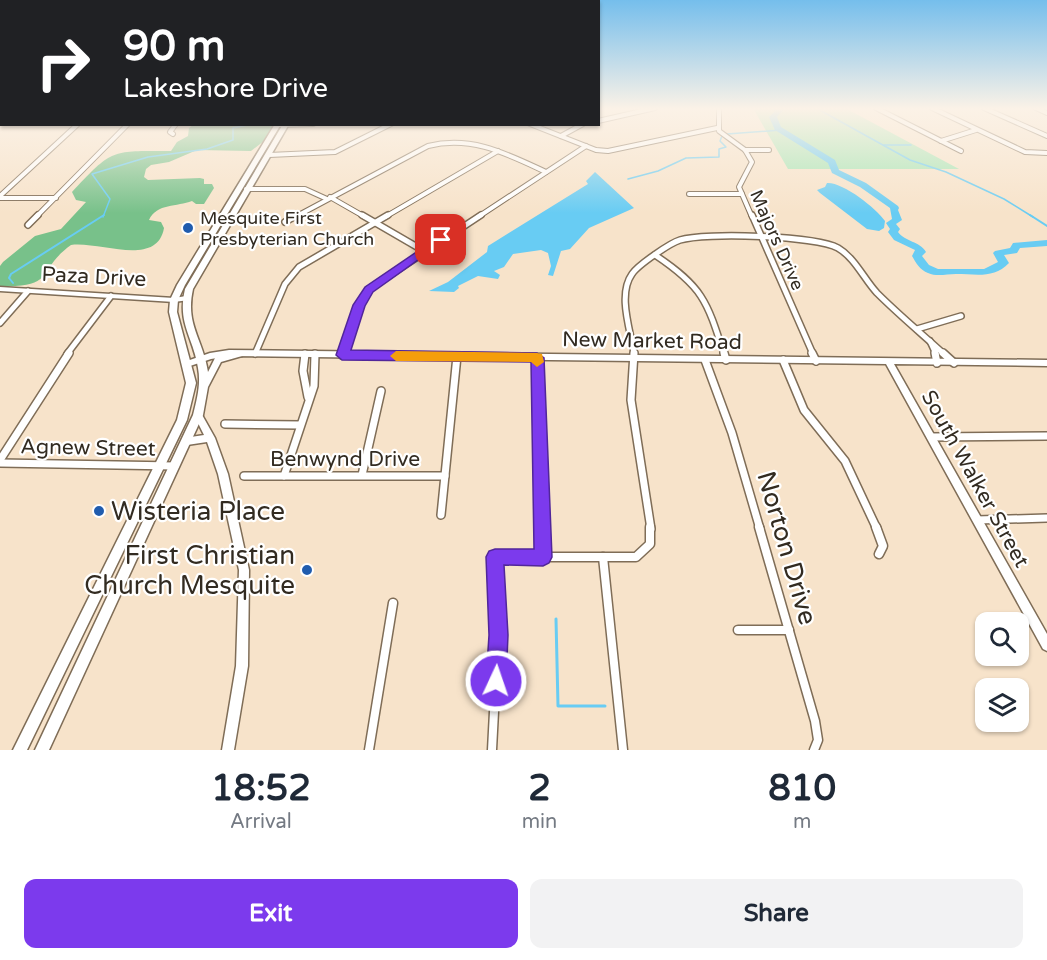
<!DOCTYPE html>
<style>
:root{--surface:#fff;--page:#f2f2f3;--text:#1f2937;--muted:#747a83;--accent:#7c3aed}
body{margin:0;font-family:"Varela Round",sans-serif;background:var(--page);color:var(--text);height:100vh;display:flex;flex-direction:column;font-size:22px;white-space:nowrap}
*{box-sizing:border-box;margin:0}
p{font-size:20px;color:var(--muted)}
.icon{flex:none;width:33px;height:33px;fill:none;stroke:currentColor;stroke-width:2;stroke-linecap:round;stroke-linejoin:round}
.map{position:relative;height:750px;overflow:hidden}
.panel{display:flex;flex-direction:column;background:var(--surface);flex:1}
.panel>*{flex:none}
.guide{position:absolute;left:0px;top:0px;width:600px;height:126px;box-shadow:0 2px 4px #0004;background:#202124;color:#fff;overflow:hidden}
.controls{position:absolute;left:975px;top:612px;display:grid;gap:12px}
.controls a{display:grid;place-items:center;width:54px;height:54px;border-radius:12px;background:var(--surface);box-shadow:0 2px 4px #0004;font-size:30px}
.pin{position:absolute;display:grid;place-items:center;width:51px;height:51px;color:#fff;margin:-26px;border-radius:12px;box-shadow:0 3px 9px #0006}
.me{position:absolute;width:66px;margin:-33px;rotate:3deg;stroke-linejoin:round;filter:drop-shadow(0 0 4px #0008)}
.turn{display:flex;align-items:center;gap:21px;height:126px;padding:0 24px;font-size:27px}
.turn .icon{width:78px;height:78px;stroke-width:2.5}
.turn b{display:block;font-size:42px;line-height:51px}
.eta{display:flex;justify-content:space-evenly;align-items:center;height:102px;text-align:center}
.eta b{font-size:36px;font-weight:700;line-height:42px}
.action{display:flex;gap:12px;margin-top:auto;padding:12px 24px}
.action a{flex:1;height:69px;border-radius:12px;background:var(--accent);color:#fff;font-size:24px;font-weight:700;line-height:69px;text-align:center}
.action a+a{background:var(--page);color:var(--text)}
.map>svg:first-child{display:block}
.green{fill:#a8e5b5}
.forest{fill:#78c18a}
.water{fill:#68ccf3}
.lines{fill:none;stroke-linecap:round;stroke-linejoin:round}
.stream-far2{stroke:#68ccf3;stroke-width:1.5}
.stream-far1{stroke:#68ccf3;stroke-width:2}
.stream{stroke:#68ccf3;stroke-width:3}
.river{fill:#68ccf3;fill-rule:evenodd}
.street-far3-casing{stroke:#7f6d57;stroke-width:6}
.street-far2-casing{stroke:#7f6d57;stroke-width:8}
.street-far1-casing{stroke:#7f6d57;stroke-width:10}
.street-casing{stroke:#7f6d57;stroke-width:11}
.secondary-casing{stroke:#7f6d57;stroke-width:3}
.primary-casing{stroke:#7f6d57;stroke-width:3}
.street-far3{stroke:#fff;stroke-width:4}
.street-far2{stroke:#fff;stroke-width:5}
.street-far1{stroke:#fff;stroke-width:7}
.street{stroke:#fff;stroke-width:8}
.secondary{fill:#fff;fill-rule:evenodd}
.primary{fill:#fff;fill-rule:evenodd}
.route{fill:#7c3aed;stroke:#51269a;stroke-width:1.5}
.slow{fill:#f59e0b}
.poi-dot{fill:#205cae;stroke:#fff;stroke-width:2}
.labels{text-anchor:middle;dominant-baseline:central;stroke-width:4.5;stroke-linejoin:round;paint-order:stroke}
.far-poi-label{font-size:18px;fill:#322b21;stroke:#fff;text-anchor:start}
.far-street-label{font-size:18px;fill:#322b21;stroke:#fff}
.street-label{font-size:21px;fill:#322b21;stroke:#fff}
.near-poi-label{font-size:26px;fill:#322b21;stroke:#fff;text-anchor:start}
.near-street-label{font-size:26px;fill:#322b21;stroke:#fff}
</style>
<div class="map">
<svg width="1047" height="750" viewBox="0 0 1047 750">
<rect width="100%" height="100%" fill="#f7e3ca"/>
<!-- green -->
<polygon class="green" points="753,108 845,108 959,169 788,169"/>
<!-- forest -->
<path class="forest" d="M 193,125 L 275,125 L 269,137 L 251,151 L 197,150 L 169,162 L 151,165 L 146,169 L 144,177 L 148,180 L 200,178 L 204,179 L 204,184 L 212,184 L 214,188 L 204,204 L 196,204 L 192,201 C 177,207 157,203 149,220 L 161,222 L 164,228 C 157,268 100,241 71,245 C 36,270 57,288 0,286 L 0,266 L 3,262 L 35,236 L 61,229 L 86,202 L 76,200 L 72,192 C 113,148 111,151 171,151 L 177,142 L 188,136 L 189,128 Z"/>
<!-- water -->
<g class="water">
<polygon points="595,172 634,208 589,228 570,249 561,251 553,276 548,275 551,266 548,253 541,250 513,254 504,267 494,271 500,275 498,279 478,276 458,286 459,288 454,292 429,291 448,282 487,252 488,246 588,184 586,181"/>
<path d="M 827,183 C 843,182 876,208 885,221 L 884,228 L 879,231 L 867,229 L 820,193 L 817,190 L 825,187 Z"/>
</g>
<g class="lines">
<!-- stream-far2 -->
<g class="stream-far2">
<polyline points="816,108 910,160 946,172 1004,199 1033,217"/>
<polyline points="727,134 781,130"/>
<polyline points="884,145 911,145"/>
<polyline points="628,179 658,171 686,158 719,157 719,149 726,147 720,141 722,136"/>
<polyline points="103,217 110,199 92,174 148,157 207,149 233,140 233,128 252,124"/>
</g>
<!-- stream-far1 -->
<g class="stream-far1">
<polyline points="1030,215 1047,226"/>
<polyline points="13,283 9,278 11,274 104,215"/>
</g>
<!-- stream -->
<polyline class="stream" points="556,619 558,706 605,706"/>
<!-- river -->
<path class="river" d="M 771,108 L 781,108 L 783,110 L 777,117 L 781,127 L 835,160 L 839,170 L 866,183 L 898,206 L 899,208 L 898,210 L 902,220 L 896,224 L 900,229 L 898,232 C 905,242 920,241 926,252 L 922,256 L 929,265 L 938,269 L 984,269 L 998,262 L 993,253 L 995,251 L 1010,248 L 1013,243 L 1047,240 L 1047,246 L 1020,248 L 1017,253 L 1004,255 L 1009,263 C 994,279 976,274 956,274 C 946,274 937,277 928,273 C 920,270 916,263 912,256 L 915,250 L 894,240 L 888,232 L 890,229 L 886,223 L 892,219 L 890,208 L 860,187 L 832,173 L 828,163 L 775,130 L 769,117 L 775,111 Z"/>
<defs>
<g id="street-far3">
<polyline points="719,108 719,131 745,150 752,162 739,187 752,217"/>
<polyline points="876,108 961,151"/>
<polyline points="932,108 1025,152 1047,153"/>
<polyline points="984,108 1047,136"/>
<polyline points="1036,108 1047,113"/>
<polyline points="598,121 655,108"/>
<polyline points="530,124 596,150 608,151 717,128"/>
<polyline points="278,125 313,124"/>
<polyline points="173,134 170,132 176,124"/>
<polyline points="561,136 583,124"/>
<polyline points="941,141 976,130"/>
<polyline points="745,150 769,150"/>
<polyline points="269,155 335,152 391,124"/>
<polyline points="246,189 305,189 327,199"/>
<polyline points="689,194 742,194"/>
<polyline points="0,196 78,124"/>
<polyline points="330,197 365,217"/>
<polyline points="0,198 56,198"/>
<polyline points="36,217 128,124"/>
<path d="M 295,217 L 428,146 C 472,135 507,154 546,172"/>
<polyline points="385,217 498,151"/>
<polyline points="478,217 586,146"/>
</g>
<g id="street-far2">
<polyline points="362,215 424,251"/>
<polyline points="752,215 813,354"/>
<polyline points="285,222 297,215"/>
<polyline points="28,225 38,215"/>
<path d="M 655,255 C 703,287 707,301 724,354"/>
<polyline points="0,323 28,291"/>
<polyline points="917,329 961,316"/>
<polyline points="930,341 936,354"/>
<polyline points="67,354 111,296"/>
<polyline points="255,354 285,284 299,267 388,215"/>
<polyline points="342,354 359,305 369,289 481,215"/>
<path d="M 634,354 C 631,331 617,295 632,274 C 638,265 670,243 680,240 C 705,232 816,236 838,248 C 855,258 864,279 877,293 C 898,314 922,334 944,354"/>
</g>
<g id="street-far1">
<polyline points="634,353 631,400 651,529"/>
<polyline points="724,353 726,360"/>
<polyline points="812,353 816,361"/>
<polyline points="935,353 937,363"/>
<polyline points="943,353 954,363"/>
<polyline points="305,354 303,371 308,397"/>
<polyline points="342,355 343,353"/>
<polyline points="537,358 542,529"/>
<polyline points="705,360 732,433 760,529"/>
<polyline points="783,360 804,410 845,461 877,529"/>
<polyline points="225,424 300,425"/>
<polyline points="931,437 1047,436"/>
<polyline points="0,460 69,353"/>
<polyline points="0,463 175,466"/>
<polyline points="362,475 381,391"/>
<polyline points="244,476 445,476"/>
<polyline points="284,476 314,386 315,354"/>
<polyline points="441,515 457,356"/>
<polyline points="977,520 1047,518"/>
</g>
<g id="street">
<polyline points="542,527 543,557"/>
<polyline points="759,527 815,721 818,740 814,750"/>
<polyline points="876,527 883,546 879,554"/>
<polyline points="603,557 623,750"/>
<polyline points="738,630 789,630"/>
<polyline points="369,750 393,603"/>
<polyline points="492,750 498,635 495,557 636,557 650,544 650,527"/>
</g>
<g id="secondary">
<polygon points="0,287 174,298 186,296 190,298 189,300 174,302 0,291"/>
<polygon points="229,350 1047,360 1047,366 894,364 1047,634 1047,651 1043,649 886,364 229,356 211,359 187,367 183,364 184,362 210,353"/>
<polygon points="198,412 201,413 215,438 228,474 249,570 248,666 234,750 222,750 236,666 239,570 218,474 207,442 187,445 184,444 182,441 184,438 204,435 194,415 195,413"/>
</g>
<g id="primary">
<polygon points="275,124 281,124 185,285 178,300 177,312 196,383 187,420 27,750 13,750 177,420 186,383 169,312 170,300 177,285"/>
<path d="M 283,124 L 289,124 L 193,289 C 185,325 203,339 208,372 L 215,358 L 239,351 L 243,354 L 242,356 L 221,362 L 208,387 L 203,415 L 49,750 L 35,750 L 193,415 C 197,399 201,384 198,368 C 193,336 177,324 185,289 Z"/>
</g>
</defs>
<!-- street-far3 casing -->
<use href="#street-far3" class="street-far3-casing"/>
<!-- street-far2 casing -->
<use href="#street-far2" class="street-far2-casing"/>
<!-- street-far1 casing -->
<use href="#street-far1" class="street-far1-casing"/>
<!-- street casing -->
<use href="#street" class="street-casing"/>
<!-- secondary casing -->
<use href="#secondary" class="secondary-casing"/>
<!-- primary casing -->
<use href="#primary" class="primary-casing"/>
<!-- street-far3 -->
<use href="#street-far3" class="street-far3"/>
<!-- street-far2 -->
<use href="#street-far2" class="street-far2"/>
<!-- street-far1 -->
<use href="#street-far1" class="street-far1"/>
<!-- street -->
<use href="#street" class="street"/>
<!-- secondary -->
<use href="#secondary" class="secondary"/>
<!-- primary -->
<use href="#primary" class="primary"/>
</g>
<!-- sky -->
<linearGradient id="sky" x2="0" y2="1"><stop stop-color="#75beec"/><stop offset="0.51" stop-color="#fbf2e7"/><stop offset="1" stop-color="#fbf2e7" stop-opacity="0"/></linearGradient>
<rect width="1047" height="213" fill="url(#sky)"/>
<!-- route -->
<polygon class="route" points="437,238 446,240 373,292 365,306 351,350 537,353 544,358 552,557 549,563 543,566 504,565 508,635 506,681 503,688 496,691 489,688 486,681 489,635 486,557 489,551 495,549 534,549 531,362 342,360 336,355 353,305 365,287"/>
<!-- slow -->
<polygon class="slow" points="396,351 537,353 542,354 544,362 537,367 531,362 396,361 390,356"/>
<!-- markers -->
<g class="poi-dot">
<circle cx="188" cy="228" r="6"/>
<circle cx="99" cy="511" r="6"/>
<circle cx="307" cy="570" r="6"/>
</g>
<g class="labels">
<!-- far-poi labels -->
<g class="far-poi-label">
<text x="200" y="218">Mesquite First<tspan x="200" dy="21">Presbyterian Church</tspan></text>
</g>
<!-- far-street labels -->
<g class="far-street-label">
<text transform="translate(777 240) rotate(66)">Majors Drive</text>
</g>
<!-- street labels -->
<g class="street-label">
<text transform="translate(94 277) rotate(3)">Paza Drive</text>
<text transform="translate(652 341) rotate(1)">New Market Road</text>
<text transform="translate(88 448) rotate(1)">Agnew Street</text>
<text x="345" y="459">Benwynd Drive</text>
<text transform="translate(975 479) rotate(61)">South Walker Street</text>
</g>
<!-- near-poi labels -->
<g class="near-poi-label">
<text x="111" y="511">Wisteria Place</text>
<text x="295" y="555" text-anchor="end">First Christian<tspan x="295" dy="30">Church Mesquite</tspan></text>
</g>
<!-- near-street labels -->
<g class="near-street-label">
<text transform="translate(787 548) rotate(74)">Norton Drive</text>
</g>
</g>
</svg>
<div class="controls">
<a><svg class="icon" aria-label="search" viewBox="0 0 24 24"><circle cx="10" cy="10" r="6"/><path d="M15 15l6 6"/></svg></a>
<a><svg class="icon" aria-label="layers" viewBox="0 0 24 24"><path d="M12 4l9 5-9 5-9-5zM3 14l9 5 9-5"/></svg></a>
</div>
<div class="pin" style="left:441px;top:240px;background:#d93025"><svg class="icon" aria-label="arrive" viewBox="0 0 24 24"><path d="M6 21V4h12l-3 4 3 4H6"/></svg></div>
<svg class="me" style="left:496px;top:681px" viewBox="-20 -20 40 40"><circle r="17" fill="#7c3aed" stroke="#fff" stroke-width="3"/><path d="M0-11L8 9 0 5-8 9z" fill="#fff"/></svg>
<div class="guide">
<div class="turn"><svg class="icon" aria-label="right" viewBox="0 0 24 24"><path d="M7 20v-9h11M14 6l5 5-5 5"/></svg><div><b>90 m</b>Lakeshore Drive</div></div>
</div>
</div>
<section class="panel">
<div class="eta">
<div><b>18:52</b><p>Arrival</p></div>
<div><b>2</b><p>min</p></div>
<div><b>810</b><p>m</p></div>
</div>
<div class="action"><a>Exit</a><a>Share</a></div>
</section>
